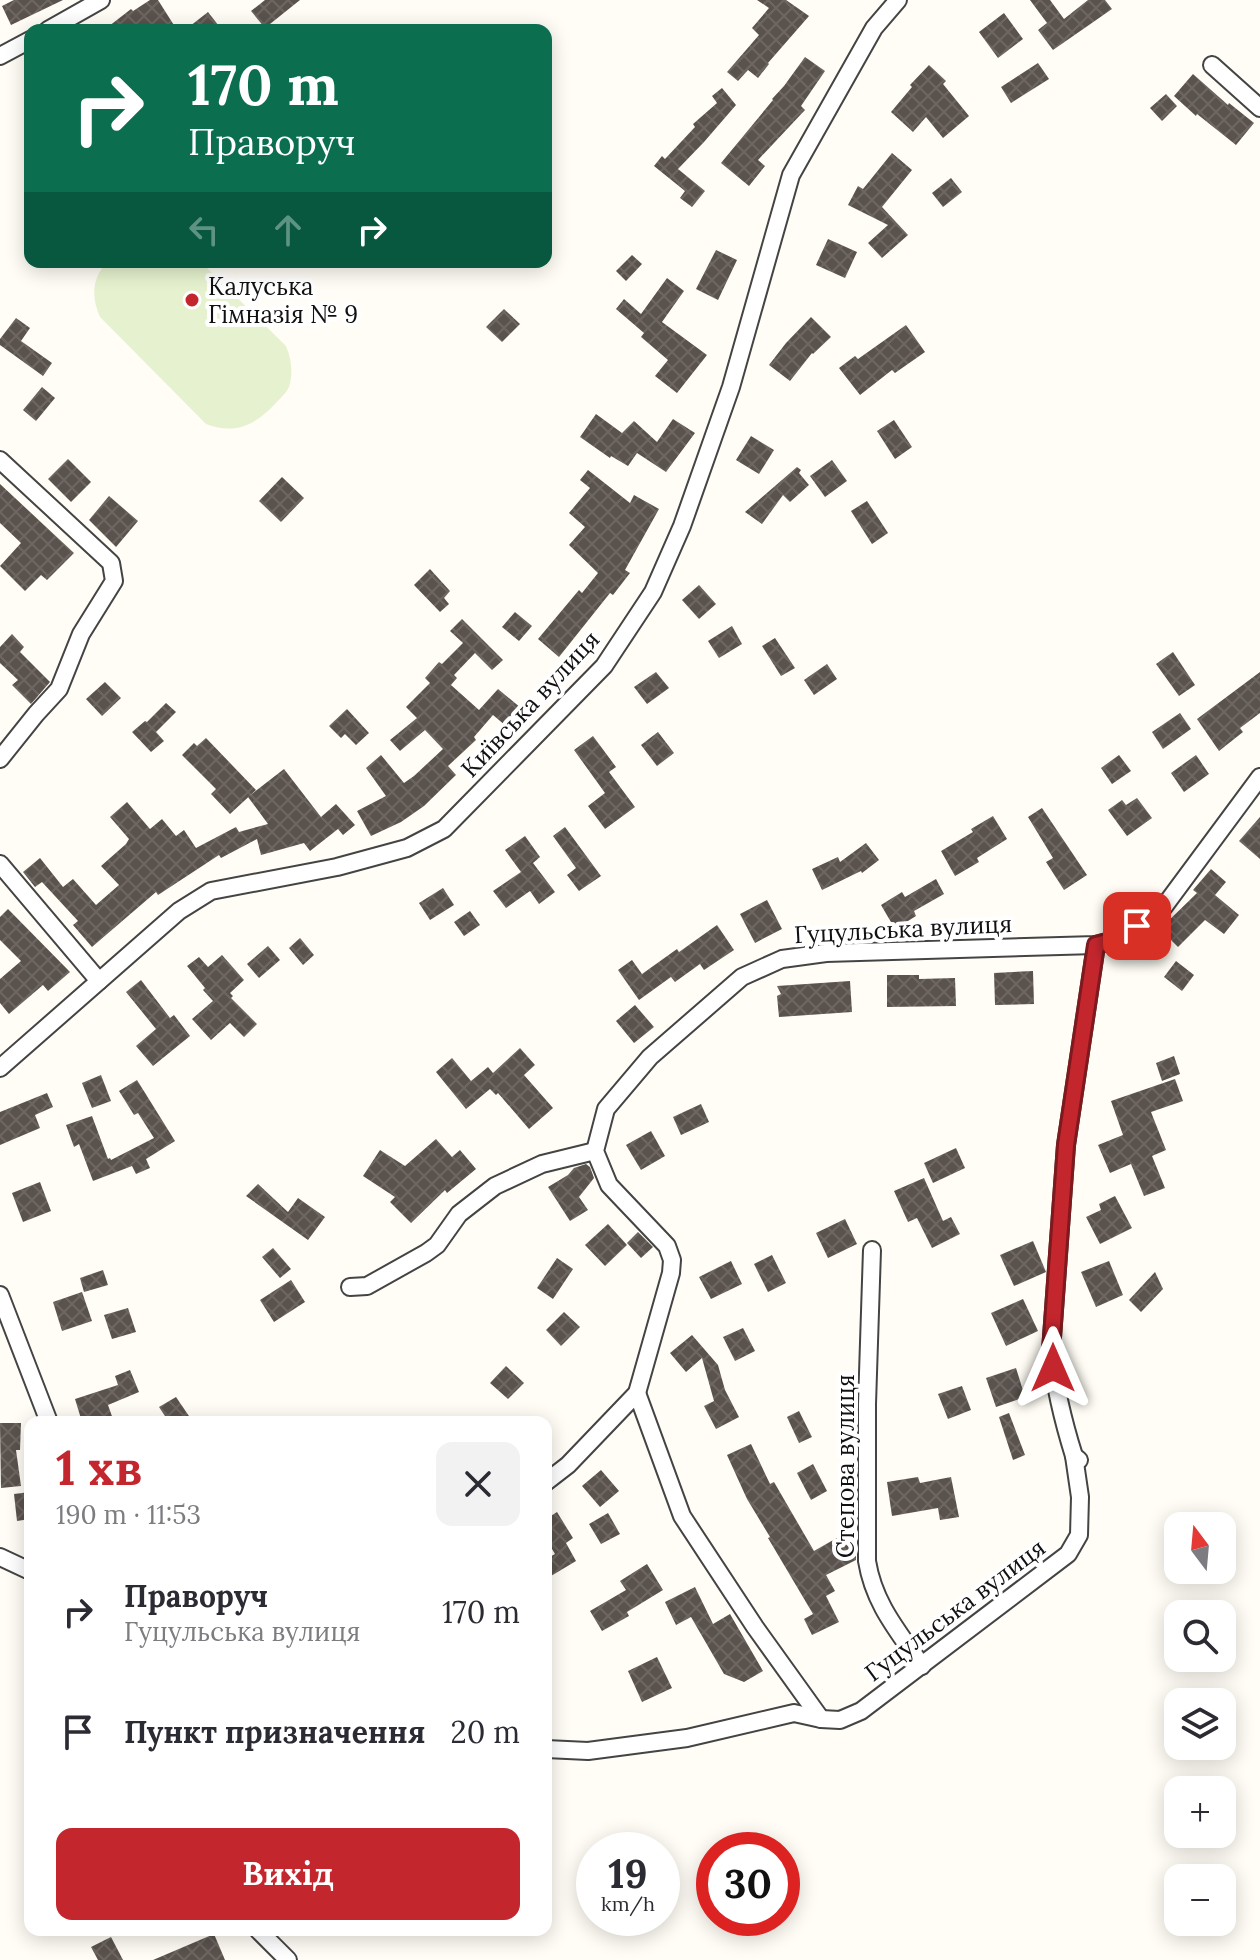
<!DOCTYPE html>
<html lang="uk">
<meta charset="utf-8">
<style>
:root{--surface:#fff;--page:#f2f2f3;--text:#2b2b33;--muted:#7c7c81;--accent:#c4262e}
body{margin:0;font-family:Lora,serif;background:var(--page);color:var(--text);height:100vh;display:flex;flex-direction:column;font-size:30px;white-space:nowrap}
*{box-sizing:border-box;margin:0}
p{font-size:26px;color:var(--muted)}
.icon{flex:none;width:44px;height:44px;fill:none;stroke:currentColor;stroke-width:2;stroke-linecap:round;stroke-linejoin:round}
.map{position:relative;flex:1;overflow:hidden}
.drawer{position:absolute;left:24px;top:1416px;width:528px;height:520px;display:flex;flex-direction:column;background:var(--surface);border-radius:16px;box-shadow:0 4px 20px #0003}
.drawer>*{flex:none}
.guide{position:absolute;left:24px;top:24px;width:528px;height:244px;border-radius:16px;box-shadow:0 4px 20px #0003;background:#0b6e4f;color:#fff;overflow:hidden}
.needle{width:52px;rotate:344deg}
.fabs{position:absolute;left:1164px;top:1512px;display:grid;gap:16px}
.fabs a{display:grid;place-items:center;width:72px;height:72px;border-radius:16px;background:var(--surface);box-shadow:0 4px 20px #0003;font-size:40px}
.speed{position:absolute;left:576px;top:1832px;display:flex;gap:16px;font-size:40px;font-weight:700;text-align:center}
.speed>*{display:grid;place-content:center;width:104px;height:104px;border-radius:50%;background:var(--surface);box-shadow:0 4px 20px #0003;line-height:1}
.speed small{font-size:20px;font-weight:400}
.speed .limit{border:12px solid #d22;background:#fff;color:#111}
.pin{position:absolute;display:grid;place-items:center;width:68px;height:68px;color:#fff;margin:-34px;border-radius:16px;box-shadow:0 4px 12px #0006}
.me{position:absolute;width:88px;margin:-44px;rotate:0deg;stroke-linejoin:round;filter:drop-shadow(0 0 6px #0008)}
.turn{display:flex;align-items:center;gap:28px;height:168px;padding:0 32px;font-size:36px}
.turn .icon{width:104px;height:104px;stroke-width:2.5}
.turn b{display:block;font-size:56px;line-height:68px}
.lanes{display:flex;align-items:center;height:76px;padding:0 32px;background:#0003;justify-content:center;gap:40px;direction:ltr}
.lanes .off{opacity:.35}
.round{display:grid;place-items:center;flex:none;width:84px;height:84px;border-radius:16px;background:var(--page)}
.overview{display:flex;align-items:center;justify-content:space-between;height:136px;padding:0 32px}
h1{font-size:48px;font-weight:700;line-height:60px;color:var(--accent)}
.action{display:flex;gap:16px;margin-top:auto;padding:16px 32px}
.action a{flex:1;height:92px;border-radius:16px;background:var(--accent);color:#fff;font-size:32px;font-weight:700;line-height:92px;text-align:center}
ul{padding:0;list-style:none}
li{display:flex;align-items:center;gap:24px;height:120px;padding:0 32px}
li div{flex:1}
li b{display:block;font-size:30px}
li em{font-style:normal}
.map>svg:first-child{display:block}
.pitch{fill:#e6f2cf}
.building{fill:url(#building-cross-hatch)}
.lines{fill:none;stroke-linecap:round;stroke-linejoin:round}
.street-casing{stroke:#444;stroke-width:20}
.street{stroke:#fff;stroke-width:16}
.route-casing{stroke:#7f191e;stroke-width:20}
.route{stroke:#c4262e;stroke-width:14}
.poi-dot{fill:#c4262e;stroke:#fff;stroke-width:3}
.labels{text-anchor:middle;dominant-baseline:central;stroke-width:8;stroke-linejoin:round;paint-order:stroke}
.poi-label{font-size:24px;fill:#111;stroke:#fff;text-anchor:start}
.street-label{font-size:24px;fill:#111;stroke:#fff}
</style>
<div class="map">
<svg width="1260" height="1960" viewBox="0 0 1260 1960">
<defs>
<pattern id="building-cross-hatch" width="8" height="8" patternUnits="userSpaceOnUse" patternTransform="scale(2)"><rect width="8" height="8" fill="#5a524d"/><path d="M0 0l8 8M0 8l8-8" fill="none" stroke="#6d6662"/></pattern>
</defs>
<rect width="100%" height="100%" fill="#fffdf5"/>
<!-- pitch -->
<path class="pitch" d="M 107,262 L 201,262 L 286,346 C 291,358 293,371 290,384 C 288,392 280,398 275,404 C 255,425 235,435 206,424 L 100,317 C 91,297 92,278 107,262 Z"/>
<!-- building -->
<g class="building">
<polygon points="14,0 63,0 11,25 2,6"/>
<polygon points="150,0 158,0 177,30 104,30 131,9 133,11"/>
<polygon points="265,0 300,0 265,28 251,11"/>
<polygon points="757,0 786,0 809,16 768,63 769,64 758,78 748,70 738,81 727,72 759,35 752,28 769,8"/>
<polygon points="1030,0 1050,0 1064,19 1088,0 1105,0 1112,9 1053,50 1038,30 1047,23"/>
<polygon points="208,12 222,30 185,30"/>
<polygon points="1004,13 1023,39 998,58 979,32"/>
<polygon points="805,57 825,71 801,106 805,110 758,160 765,166 749,186 721,163 773,100 772,99 784,86"/>
<polygon points="1038,63 1049,79 1011,103 1001,87"/>
<polygon points="929,65 946,81 943,84 969,116 943,138 926,117 913,132 891,112 912,87 910,85"/>
<polygon points="1193,74 1228,105 1229,103 1254,123 1236,145 1197,114 1196,116 1174,96"/>
<polygon points="722,88 736,105 704,142 678,169 705,191 692,207 680,198 685,191 654,166 662,156 665,159 695,127 693,124 717,103 712,96"/>
<polygon points="1166,94 1177,106 1162,121 1150,108"/>
<polygon points="892,153 912,170 882,207 908,235 882,258 868,243 888,225 848,205 858,186 863,189"/>
<polygon points="951,178 962,192 943,207 932,193"/>
<polygon points="828,239 857,252 845,278 816,265"/>
<polygon points="716,250 737,260 718,300 696,289"/>
<polygon points="632,255 642,264 626,281 616,271"/>
<polygon points="667,278 684,291 662,322 707,355 677,393 655,376 668,360 641,337 644,333 616,309 624,299 641,314"/>
<polygon points="504,309 520,324 502,342 486,327"/>
<polygon points="811,317 831,337 813,354 812,353 790,381 769,365 786,343"/>
<polygon points="16,318 30,328 21,341 52,363 43,376 0,345 0,339"/>
<polygon points="906,325 925,352 895,373 892,370 860,395 839,368 855,356 858,359"/>
<polygon points="42,387 55,398 36,421 23,410"/>
<polygon points="596,414 622,433 634,421 657,442 673,419 695,433 666,472 637,453 628,466 611,456 610,458 580,437"/>
<polygon points="894,420 912,447 895,459 877,431"/>
<polygon points="751,436 774,450 759,474 736,460"/>
<polygon points="68,459 91,482 71,502 48,479"/>
<polygon points="832,460 847,481 825,497 810,476"/>
<polygon points="797,467 801,470 799,473 809,485 790,502 783,495 762,524 745,512"/>
<polygon points="588,470 630,503 634,495 659,509 625,570 630,573 613,595 610,593 559,657 538,639 579,590 582,593 598,573 569,545 585,527 569,513 590,488 580,480"/>
<polygon points="282,477 304,498 281,522 259,501"/>
<polygon points="0,484 74,553 47,580 41,575 25,591 0,566 21,543 0,523"/>
<polygon points="109,496 138,521 116,547 89,520"/>
<polygon points="867,501 888,533 872,544 851,511"/>
<polygon points="430,569 450,591 444,598 449,604 440,612 414,585"/>
<polygon points="699,585 716,604 699,619 682,600"/>
<polygon points="515,612 532,626 519,641 502,627"/>
<polygon points="462,619 503,660 492,670 475,653 454,675 457,678 451,685 479,710 498,689 521,708 506,726 493,715 474,737 476,740 448,766 456,775 424,806 401,822 371,836 357,811 386,796 366,768 381,755 404,783 414,776 443,749 425,730 400,751 390,740 417,718 406,707 430,683 425,678 439,662 442,664 463,643 450,631"/>
<polygon points="732,626 742,644 719,658 708,641"/>
<polygon points="12,634 24,647 20,652 50,682 31,704 12,685 18,680 0,663 0,647"/>
<polygon points="775,638 795,668 781,676 762,646"/>
<polygon points="1173,652 1195,685 1179,696 1156,664"/>
<polygon points="827,664 837,679 814,695 804,680"/>
<polygon points="656,672 669,688 647,704 634,687"/>
<polygon points="1260,672 1260,713 1240,728 1243,732 1219,751 1197,719"/>
<polygon points="105,682 121,698 102,716 86,699"/>
<polygon points="166,703 176,712 156,732 164,741 151,752 132,732 145,721 147,722"/>
<polygon points="347,709 369,733 356,745 345,734 341,738 329,726"/>
<polygon points="1180,713 1191,729 1163,749 1152,732"/>
<polygon points="658,732 674,753 657,766 641,745"/>
<polygon points="593,736 616,767 609,772 635,807 605,829 588,806 605,793 574,750"/>
<polygon points="206,738 256,790 230,814 211,794 216,789 182,755 194,743 197,746"/>
<polygon points="1119,755 1131,771 1112,784 1101,768"/>
<polygon points="1196,755 1209,774 1184,792 1171,773"/>
<polygon points="284,769 321,817 336,804 355,825 343,835 338,829 310,851 304,843 261,855 257,839 221,858 219,855 158,895 156,892 92,947 73,925 78,921 42,882 35,887 23,872 40,858 63,887 73,879 96,905 119,885 101,866 126,844 129,839 110,817 127,802 150,829 162,819 176,836 184,830 196,848 236,827 239,832 268,824 248,797"/>
<polygon points="1137,798 1152,818 1127,836 1108,810 1122,800 1126,805"/>
<polygon points="1042,808 1087,875 1064,890 1046,862 1053,858 1028,817"/>
<polygon points="993,816 1007,839 977,858 979,862 955,876 941,851 973,832 971,829"/>
<polygon points="1260,817 1260,859 1239,841"/>
<polygon points="565,827 601,876 579,891 567,875 576,868 553,836"/>
<polygon points="525,836 540,857 533,863 555,892 539,904 530,891 506,908 493,891 521,872 505,850"/>
<polygon points="866,843 879,860 862,873 861,871 822,890 812,869 838,857 840,862"/>
<polygon points="1211,869 1226,882 1215,895 1239,915 1224,934 1205,920 1178,947 1160,929 1197,893 1193,890"/>
<polygon points="936,879 944,894 914,911 916,916 895,929 881,905 902,892 905,897"/>
<polygon points="443,888 454,905 430,920 419,903"/>
<polygon points="767,900 782,929 755,943 740,914"/>
<polygon points="8,909 70,972 48,991 43,985 9,1014 0,1003 0,979 21,961 0,940 0,917"/>
<polygon points="470,911 480,925 464,936 454,922"/>
<polygon points="717,925 734,950 704,970 700,964 675,982 671,977 639,1000 618,970 632,960 642,974 677,949 679,952"/>
<polygon points="300,938 314,955 303,965 289,948"/>
<polygon points="268,946 280,960 259,978 247,964"/>
<polygon points="222,955 244,980 230,993 233,996 231,998 257,1024 244,1037 230,1023 211,1040 192,1019 213,1001 203,990 205,988 187,966 199,957 208,967"/>
<polygon points="1176,961 1194,975 1182,991 1164,977"/>
<polygon points="1033,971 1034,1004 995,1005 994,973"/>
<polygon points="887,975 919,975 919,979 955,978 956,1006 887,1007"/>
<polygon points="141,980 170,1018 174,1015 190,1036 153,1066 136,1046 156,1029 126,992"/>
<polygon points="850,981 852,1012 779,1017 777,996 781,994 777,986"/>
<polygon points="635,1005 654,1027 634,1043 616,1021"/>
<polygon points="520,1048 535,1065 524,1075 553,1108 529,1129 498,1093 496,1095 490,1089 466,1109 436,1072 452,1058 471,1081 488,1067 493,1073"/>
<polygon points="1174,1056 1180,1074 1162,1081 1156,1063"/>
<polygon points="101,1075 111,1101 92,1108 82,1083"/>
<polygon points="1175,1079 1183,1101 1151,1112 1166,1150 1152,1156 1165,1188 1144,1196 1131,1164 1110,1173 1098,1145 1123,1135 1111,1101"/>
<polygon points="137,1080 175,1141 146,1159 150,1168 136,1174 132,1166 93,1181 79,1144 74,1147 66,1125 92,1116 108,1159 110,1158 111,1160 154,1138 138,1113 134,1115 119,1091"/>
<polygon points="47,1093 53,1107 35,1115 40,1128 0,1145 0,1112"/>
<polygon points="701,1104 709,1122 681,1135 673,1117"/>
<polygon points="651,1131 665,1156 641,1170 626,1145"/>
<polygon points="436,1139 452,1157 460,1150 476,1169 447,1193 445,1190 411,1223 390,1202 395,1197 363,1176 380,1150 405,1166"/>
<polygon points="956,1148 965,1168 933,1183 924,1163"/>
<polygon points="586,1164 590,1167 594,1178 579,1197 588,1210 570,1221 548,1187 568,1175 574,1168"/>
<polygon points="924,1178 943,1221 951,1217 960,1234 932,1248 917,1218 908,1222 894,1191"/>
<polygon points="40,1182 51,1211 23,1222 12,1193"/>
<polygon points="258,1184 288,1212 298,1198 325,1217 308,1240 246,1196"/>
<polygon points="1115,1196 1132,1228 1100,1244 1086,1217 1101,1210 1099,1204"/>
<polygon points="845,1219 857,1244 828,1258 816,1233"/>
<polygon points="608,1224 627,1245 605,1266 585,1245"/>
<polygon points="638,1232 653,1247 641,1258 627,1243"/>
<polygon points="1033,1241 1046,1272 1014,1286 1000,1255"/>
<polygon points="273,1248 291,1269 280,1278 262,1257"/>
<polygon points="772,1255 786,1283 768,1292 754,1264"/>
<polygon points="557,1258 573,1269 553,1299 537,1288"/>
<polygon points="731,1261 742,1284 711,1299 699,1277"/>
<polygon points="1109,1261 1123,1295 1096,1307 1081,1272"/>
<polygon points="103,1270 108,1285 84,1292 80,1278"/>
<polygon points="1155,1272 1163,1289 1141,1312 1129,1300"/>
<polygon points="291,1280 305,1302 274,1322 260,1300"/>
<polygon points="82,1292 92,1321 62,1331 53,1302"/>
<polygon points="1023,1299 1038,1331 1006,1346 991,1313"/>
<polygon points="128,1308 136,1332 112,1339 104,1315"/>
<polygon points="564,1312 580,1327 561,1346 546,1330"/>
<polygon points="743,1328 755,1351 735,1361 723,1337"/>
<polygon points="692,1335 718,1365 725,1390 739,1417 716,1429 704,1406 714,1401 702,1358 686,1372 670,1353"/>
<polygon points="506,1366 524,1383 508,1399 490,1383"/>
<polygon points="1016,1368 1025,1397 996,1407 986,1378"/>
<polygon points="130,1370 139,1392 108,1405 114,1422 82,1422 75,1399 118,1385 115,1376"/>
<polygon points="962,1386 971,1410 948,1419 938,1394"/>
<polygon points="176,1397 193,1422 169,1422 159,1407"/>
<polygon points="799,1411 812,1437 799,1443 787,1417"/>
<polygon points="1009,1413 1025,1455 1013,1460 999,1417"/>
<polygon points="0,1423 21,1423 20,1450 16,1450 21,1486 1,1488"/>
<polygon points="751,1444 770,1484 774,1482 814,1551 842,1535 849,1547 855,1545 856,1547 856,1560 826,1575 835,1591 826,1596 839,1622 812,1635 804,1619 813,1614 768,1538 770,1537 747,1499 727,1455"/>
<polygon points="813,1464 827,1491 811,1500 797,1473"/>
<polygon points="601,1470 619,1491 600,1507 582,1486"/>
<polygon points="918,1477 920,1483 951,1477 959,1517 940,1520 938,1508 892,1516 887,1482"/>
<polygon points="30,1492 30,1519 17,1521 14,1494"/>
<polygon points="557,1512 573,1538 566,1543 576,1561 546,1579 546,1559 555,1554 546,1539 546,1519"/>
<polygon points="608,1513 620,1534 601,1544 589,1524"/>
<polygon points="647,1564 663,1590 627,1612 629,1616 602,1631 590,1611 626,1590 620,1581"/>
<polygon points="695,1587 713,1624 730,1614 763,1671 744,1682 724,1674 691,1617 676,1625 665,1602"/>
<polygon points="657,1657 672,1688 642,1702 628,1671"/>
<polygon points="214,1934 225,1960 153,1960"/>
<polygon points="111,1937 123,1960 98,1960 91,1947"/>
</g>
<g class="lines">
<defs>
<g id="street">
<polyline points="48,30 101,0"/>
<polyline points="0,56 30,40"/>
<polyline points="1212,65 1260,108"/>
<polyline points="0,460 111,563 114,581 81,634 59,689 36,714 0,759"/>
<polyline points="0,864 99,981"/>
<polyline points="0,1068 179,911 211,891 337,867 407,848 444,829 604,666 653,592 682,526 731,387 791,175 874,28 898,0"/>
<path d="M 872,1250 L 867,1404 L 867,1561 C 874,1604 898,1631 922,1666"/>
<polyline points="350,1287 367,1286 426,1253 437,1245 459,1214 495,1186 542,1164 595,1151"/>
<polyline points="0,1295 49,1422"/>
<polyline points="637,1393 682,1516 755,1627 821,1719"/>
<path d="M 1079,1460 L 1074,1456 C 1063,1421 1055,1388 1051,1351 L 1066,1145 L 1096,945"/>
<polyline points="546,1482 568,1465 637,1393 671,1273 672,1260 667,1246 609,1185 595,1151 606,1109 650,1057 742,977 782,959 826,953 1096,945 1115,940 1160,912 1260,777"/>
<polyline points="0,1557 30,1571"/>
<polyline points="546,1749 588,1751 687,1738 794,1713 821,1719 840,1720 861,1711 1068,1554 1079,1535 1080,1497 1074,1456"/>
<polyline points="258,1930 288,1960"/>
</g>
</defs>
<!-- street casing -->
<use href="#street" class="street-casing"/>
<!-- street -->
<use href="#street" class="street"/>
</g>
<g class="lines">
<defs>
<polyline id="route" points="1053,1368 1051,1351 1066,1145 1096,945 1115,940 1137,926"/>
</defs>
<!-- route casing -->
<use href="#route" class="route-casing"/>
<!-- route -->
<use href="#route" class="route"/>
</g>
<!-- markers -->
<circle class="poi-dot" cx="192" cy="300" r="8"/>
<g class="labels">
<!-- poi labels -->
<g class="poi-label">
<text x="208" y="286">Калуська<tspan x="208" dy="28">Гімназія № 9</tspan></text>
</g>
<!-- street labels -->
<g class="street-label">
<text transform="translate(530 704) rotate(-47)">Київська вулиця</text>
<text transform="translate(903 929) rotate(-3)">Гуцульська вулиця</text>
<text transform="translate(845 1466) rotate(-90)">Степова вулиця</text>
<text transform="translate(955 1610) rotate(-37)">Гуцульська вулиця</text>
</g>
</g>
</svg>
<div class="fabs">
<a><svg class="needle" viewBox="-14 -14 28 28"><path d="M0-13l5 13h-10z" fill="#e53935"/><path d="M0 13l5-13h-10z" fill="#7c7c81"/></svg></a>
<a><svg class="icon" aria-label="search" viewBox="0 0 24 24"><circle cx="10" cy="10" r="6"/><path d="M15 15l6 6"/></svg></a>
<a><svg class="icon" aria-label="layers" viewBox="0 0 24 24"><path d="M12 4l9 5-9 5-9-5zM3 14l9 5 9-5"/></svg></a>
<a>+</a>
<a>−</a>
</div>
<div class="speed"><div>19<small>km/h</small></div><div class="limit">30</div></div>
<div class="pin" style="left:1137px;top:926px;background:#d93025"><svg class="icon" aria-label="arrive" viewBox="0 0 24 24"><path d="M6 21V4h12l-3 4 3 4H6"/></svg></div>
<svg class="me" style="left:1053px;top:1368px" viewBox="-20 -20 40 40"><path d="M0-17L14 15 0 8-14 15z" fill="#c4262e" stroke="#fff" stroke-width="4"/></svg>
<div class="guide">
<div class="turn"><svg class="icon" aria-label="right" viewBox="0 0 24 24"><path d="M7 20v-9h11M14 6l5 5-5 5"/></svg><div><b>170 m</b>Праворуч</div></div>
<div class="lanes"><svg class="icon off" aria-label="left" viewBox="0 0 24 24"><path d="M17 20v-9H6M10 6l-5 5 5 5"/></svg><svg class="icon off" aria-label="ahead" viewBox="0 0 24 24"><path d="M12 20V5M6 11l6-6 6 6"/></svg><svg class="icon" aria-label="right" viewBox="0 0 24 24"><path d="M7 20v-9h11M14 6l5 5-5 5"/></svg></div>
</div>
<section class="drawer">
<div class="overview"><div><h1>1 хв</h1><p>190 m · 11:53</p></div><a class="round"><svg class="icon" aria-label="close" viewBox="0 0 24 24"><path d="M6 6l12 12M18 6L6 18"/></svg></a></div>
<ul>
<li><svg class="icon" aria-label="right" viewBox="0 0 24 24"><path d="M7 20v-9h11M14 6l5 5-5 5"/></svg><div><b>Праворуч</b><p>Гуцульська вулиця</p></div><em>170 m</em></li>
<li><svg class="icon" aria-label="arrive" viewBox="0 0 24 24"><path d="M6 21V4h12l-3 4 3 4H6"/></svg><div><b>Пункт призначення</b></div><em>20 m</em></li>
</ul>
<div class="action"><a>Вихід</a></div>
</section>
</div>
